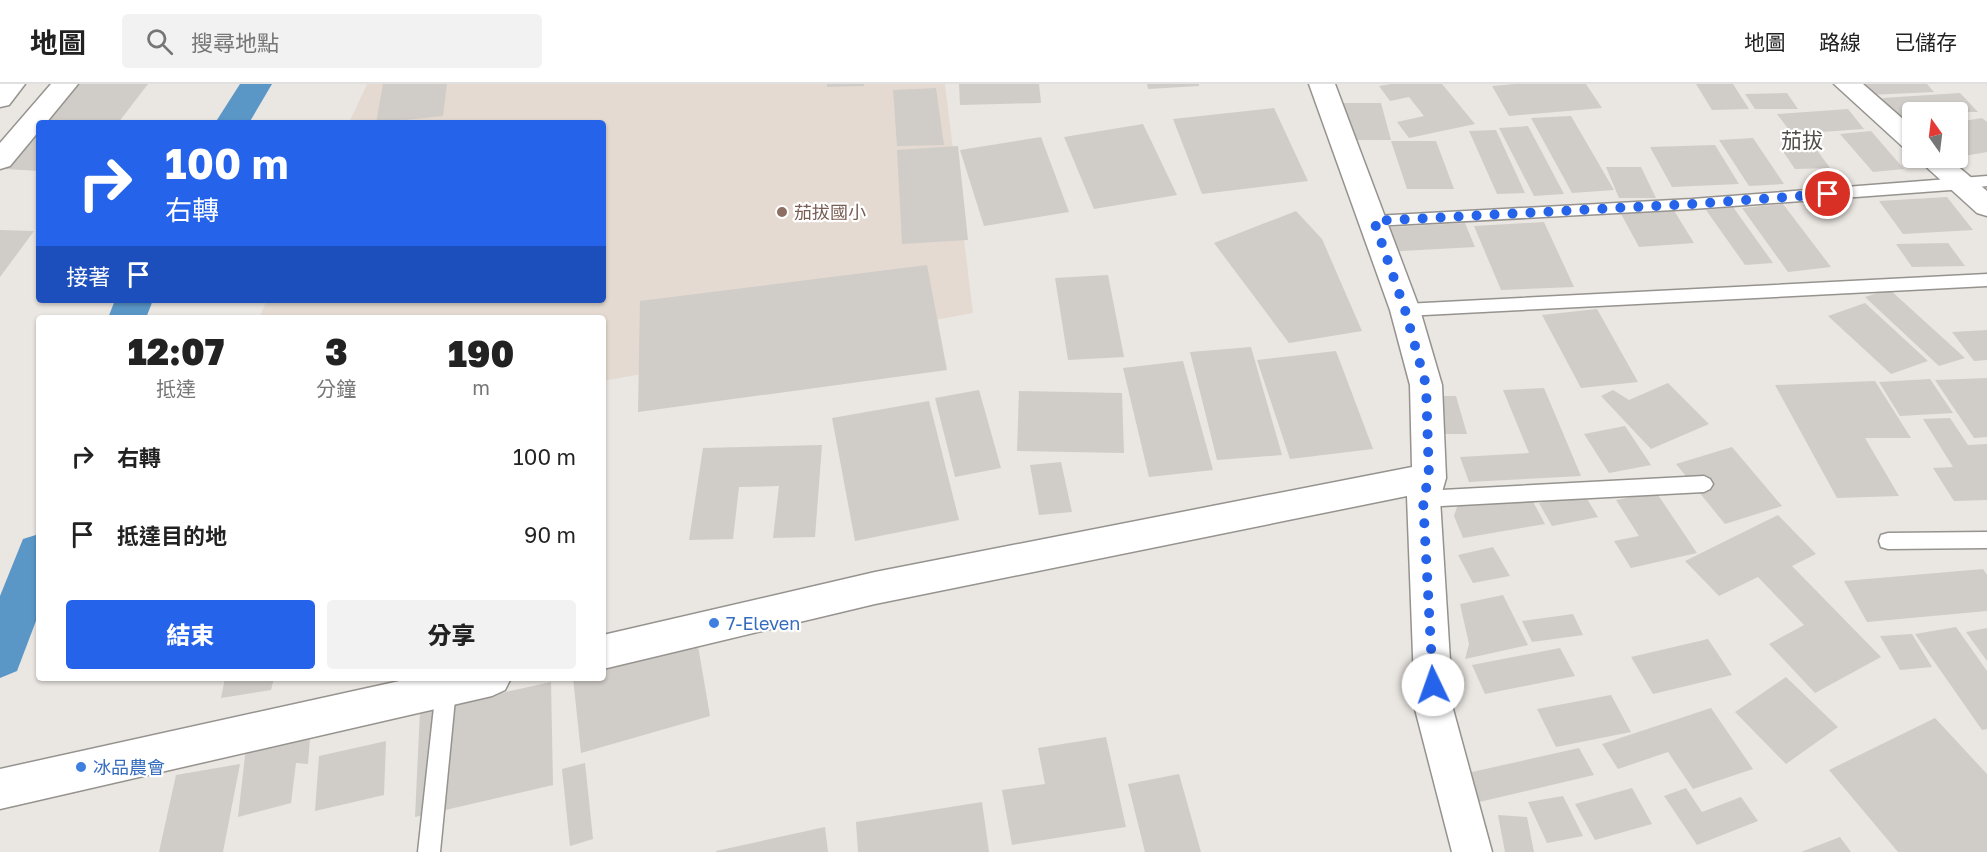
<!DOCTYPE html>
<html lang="zh-TW">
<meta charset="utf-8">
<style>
:root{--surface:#fff;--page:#f2f2f2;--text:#222;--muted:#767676;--line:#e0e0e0;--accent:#2563eb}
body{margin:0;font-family:"Golos Text","Noto Sans TC",sans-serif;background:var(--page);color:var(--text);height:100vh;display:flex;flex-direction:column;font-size:22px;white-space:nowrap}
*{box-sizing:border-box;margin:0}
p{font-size:20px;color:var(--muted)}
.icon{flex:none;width:33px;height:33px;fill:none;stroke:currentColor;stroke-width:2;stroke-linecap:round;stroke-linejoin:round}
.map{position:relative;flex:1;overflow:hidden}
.drawer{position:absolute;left:36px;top:231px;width:570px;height:366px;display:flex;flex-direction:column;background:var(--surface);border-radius:6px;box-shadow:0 2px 4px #0004}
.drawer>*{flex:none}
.banner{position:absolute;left:36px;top:36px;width:570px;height:183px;border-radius:6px;box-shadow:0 2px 4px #0004;background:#2563eb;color:#fff;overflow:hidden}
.needle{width:39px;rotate:346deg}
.controls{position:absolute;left:1902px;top:18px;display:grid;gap:12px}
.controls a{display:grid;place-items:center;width:66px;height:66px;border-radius:6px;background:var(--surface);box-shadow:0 2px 4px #0004;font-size:30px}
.pin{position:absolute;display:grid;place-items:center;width:51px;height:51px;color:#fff;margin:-26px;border:3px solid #fff;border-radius:50%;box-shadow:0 2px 6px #0007}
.me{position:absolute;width:66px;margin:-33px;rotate:357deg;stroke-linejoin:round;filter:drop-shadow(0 0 4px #0008)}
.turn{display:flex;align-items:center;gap:21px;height:126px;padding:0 30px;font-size:27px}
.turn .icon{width:78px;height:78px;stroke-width:2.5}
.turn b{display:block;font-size:42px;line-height:51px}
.then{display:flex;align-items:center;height:57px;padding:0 30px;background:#0003;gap:12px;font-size:22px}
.eta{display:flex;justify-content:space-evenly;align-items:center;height:102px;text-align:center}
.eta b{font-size:36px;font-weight:800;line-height:42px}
.cta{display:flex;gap:12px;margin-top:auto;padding:12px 30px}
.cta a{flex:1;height:69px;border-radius:6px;background:var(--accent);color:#fff;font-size:24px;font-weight:800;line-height:69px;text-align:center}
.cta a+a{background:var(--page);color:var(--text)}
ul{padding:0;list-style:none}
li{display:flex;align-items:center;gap:18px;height:78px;padding:0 30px}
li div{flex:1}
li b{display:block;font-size:22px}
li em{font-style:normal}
header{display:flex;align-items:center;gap:36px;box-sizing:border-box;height:84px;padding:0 30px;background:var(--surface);border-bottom:2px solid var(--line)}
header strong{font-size:28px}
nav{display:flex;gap:33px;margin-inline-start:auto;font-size:21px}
.search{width:420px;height:54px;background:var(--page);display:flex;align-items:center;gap:15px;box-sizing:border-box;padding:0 21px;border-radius:6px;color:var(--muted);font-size:22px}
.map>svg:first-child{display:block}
.built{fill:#e4dad1}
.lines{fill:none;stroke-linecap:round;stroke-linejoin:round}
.canal{fill:#5a97c7;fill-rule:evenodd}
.building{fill:#d0ccc8}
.lane-casing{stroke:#96938f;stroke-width:3}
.street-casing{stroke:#96938f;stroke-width:3}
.secondary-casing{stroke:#96938f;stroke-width:3}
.primary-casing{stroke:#96938f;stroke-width:3}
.lane{fill:#fff;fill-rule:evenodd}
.street{fill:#fff;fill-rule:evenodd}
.secondary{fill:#fff;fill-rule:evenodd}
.primary{fill:#fff;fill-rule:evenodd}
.route{stroke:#2563eb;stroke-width:10;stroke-dasharray:0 18}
.education-dot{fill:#8d6e63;stroke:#fff;stroke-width:2}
.shop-dot{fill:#3f7fe0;stroke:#fff;stroke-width:2}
.labels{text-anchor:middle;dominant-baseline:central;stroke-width:4.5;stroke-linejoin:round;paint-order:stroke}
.education-label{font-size:18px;fill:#785e54;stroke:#fff;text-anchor:start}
.shop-label{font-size:18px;fill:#366cbe;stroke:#fff;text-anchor:start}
.quarter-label{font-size:21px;fill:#504d4a;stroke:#fff}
</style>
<header>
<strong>地圖</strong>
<div class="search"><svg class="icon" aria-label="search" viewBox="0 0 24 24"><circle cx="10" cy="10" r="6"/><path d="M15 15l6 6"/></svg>搜尋地點</div>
<nav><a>地圖</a><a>路線</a><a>已儲存</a></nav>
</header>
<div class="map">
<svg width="1987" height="768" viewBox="0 0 1987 768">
<rect width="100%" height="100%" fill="#eae6e2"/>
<!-- built -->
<polygon class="built" points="367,0 945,0 973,229 603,297 603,234 259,234 267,216 603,216 603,39 349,39"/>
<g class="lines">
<!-- canal -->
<g class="canal">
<polygon points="240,0 272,0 249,39 215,39"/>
<polygon points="115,216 153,216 146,234 108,234"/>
<polygon points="39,450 39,529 17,587 0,594 0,512 23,455"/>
</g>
</g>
<!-- building -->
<g class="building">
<polygon points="76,0 148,0 118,39 43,39"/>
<polygon points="383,0 447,0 443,32 376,39"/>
<polygon points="827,0 864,0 864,2 827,3"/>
<polygon points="959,0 1039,0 1041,19 960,21"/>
<polygon points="1147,0 1199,0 1199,2 1148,5"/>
<polygon points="1391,0 1442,0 1475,40 1409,54 1397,38 1424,32 1409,13 1390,17 1379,2"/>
<polygon points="1516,0 1586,0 1602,24 1509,32 1492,2"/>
<polygon points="1696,0 1733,0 1749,25 1712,26"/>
<polygon points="1860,0 1927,0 1934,8 1869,11"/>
<polygon points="936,4 944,61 897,62 893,6"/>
<polygon points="1787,9 1798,25 1755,25 1745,10"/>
<polygon points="1960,9 1978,28 1912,28 1912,33 1899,34 1882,14"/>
<polygon points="1340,19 1381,19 1391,56 1350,56"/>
<polygon points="1274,24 1308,97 1202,110 1173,35"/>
<polygon points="1848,25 1864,45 1792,50 1777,30"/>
<polygon points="1571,32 1614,106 1572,109 1531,34"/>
<polygon points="1982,34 1987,38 1987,68 1958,73 1958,38"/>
<polygon points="1143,40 1177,111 1094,125 1064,53"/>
<polygon points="1528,42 1564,110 1534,112 1499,44"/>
<polygon points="39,44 39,87 5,85"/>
<polygon points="1496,46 1525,109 1497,110 1469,47"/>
<polygon points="1871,47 1904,85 1873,88 1840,50"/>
<polygon points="1041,53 1069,128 984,142 960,66"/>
<polygon points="1753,54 1784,100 1749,102 1719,56"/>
<polygon points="1391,57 1436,57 1454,105 1407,105"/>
<polygon points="1715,61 1739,100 1672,103 1650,63"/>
<polygon points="958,62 968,156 902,160 897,66"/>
<polygon points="1814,62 1830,84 1795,85 1780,63"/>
<polygon points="1606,83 1641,83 1656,114 1619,114"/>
<polygon points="1947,113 1973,146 1903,150 1879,117"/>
<polygon points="1783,120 1831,183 1788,188 1742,124"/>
<polygon points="1733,123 1773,179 1745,181 1706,126"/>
<polygon points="1673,125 1694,159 1639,163 1620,128"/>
<polygon points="1296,127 1322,155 1362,247 1289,259 1214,159"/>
<polygon points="1544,138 1574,203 1501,206 1474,142"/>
<polygon points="1465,139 1475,163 1383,168 1374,144"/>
<polygon points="0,146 34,147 0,193"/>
<polygon points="1948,159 1965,182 1912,183 1896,160"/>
<polygon points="927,181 947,286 638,328 640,217"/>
<polygon points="1108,191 1124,273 1068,276 1055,194"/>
<polygon points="1889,205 1965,274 1939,282 1865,213"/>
<polygon points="1865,219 1928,277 1891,290 1828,232"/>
<polygon points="1597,225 1638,298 1581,304 1542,231"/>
<polygon points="1987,246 1987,276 1974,277 1952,248"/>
<polygon points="1251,263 1282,371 1217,376 1190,268"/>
<polygon points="1336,267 1373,365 1290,375 1257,276"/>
<polygon points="1183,277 1213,386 1149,393 1123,284"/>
<polygon points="1987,294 1987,353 1974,354 1935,296"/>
<polygon points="1930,295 1953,329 1900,332 1879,298"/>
<polygon points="1875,297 1911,354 1865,354 1899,412 1837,414 1775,301"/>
<polygon points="1668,299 1709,340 1651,365 1601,312 1613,306 1629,316"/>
<polygon points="1544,304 1581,392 1469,398 1460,373 1529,369 1503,306"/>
<polygon points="979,306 1001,384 955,393 935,314"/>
<polygon points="1019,307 1122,309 1124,369 1017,367"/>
<polygon points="1414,312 1456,312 1467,350 1424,350"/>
<polygon points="929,317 959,436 855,457 832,334"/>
<polygon points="1950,334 1968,361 1987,360 1987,416 1954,417 1933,384 1953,383 1923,335"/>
<polygon points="1625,342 1651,381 1609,389 1584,350"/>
<polygon points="822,361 815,453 773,454 779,402 739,403 733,455 689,456 703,364"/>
<polygon points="1732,363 1782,422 1725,440 1676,380"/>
<polygon points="1061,378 1072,428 1039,431 1030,381"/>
<polygon points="1656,408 1697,469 1631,484 1614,457 1639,452 1616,416"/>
<polygon points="1584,410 1598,433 1552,442 1539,419"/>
<polygon points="1531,414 1545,440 1463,454 1454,432 1458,420"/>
<polygon points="1778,431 1816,470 1792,482 1881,573 1815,609 1769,560 1804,541 1758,493 1719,512 1685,477"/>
<polygon points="1493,463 1510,492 1473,499 1458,471"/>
<polygon points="1983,485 1987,491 1987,527 1867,538 1844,497"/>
<polygon points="1503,511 1528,561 1465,575 1469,560 1460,520"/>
<polygon points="1573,530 1583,551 1532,558 1522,537"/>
<polygon points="1956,543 1987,587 1987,645 1982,646 1915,550"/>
<polygon points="1987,544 1987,577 1966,548"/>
<polygon points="1912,550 1932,583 1900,586 1880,552"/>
<polygon points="1708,555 1732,591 1653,610 1631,573"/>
<polygon points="697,556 710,632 581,669 573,594 603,594 603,581"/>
<polygon points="1560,564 1575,592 1485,610 1472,581"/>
<polygon points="1786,593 1838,643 1786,680 1735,628"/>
<polygon points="225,594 274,594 271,606 221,614"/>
<polygon points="551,598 553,701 415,733 420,627"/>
<polygon points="1611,611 1631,648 1556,663 1537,625"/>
<polygon points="1711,624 1753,685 1693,705 1668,668 1618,685 1602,660"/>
<polygon points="1935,634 1987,690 1987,768 1898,768 1829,686"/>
<polygon points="311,641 308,680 296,679 291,719 238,733 247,655"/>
<polygon points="1106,653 1126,743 1012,761 1002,706 1045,700 1038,664"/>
<polygon points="386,657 384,711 315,727 319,672"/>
<polygon points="1579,664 1594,691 1475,719 1463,690"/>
<polygon points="585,679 593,755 570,762 562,685"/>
<polygon points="240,680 223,768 159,768 176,691"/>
<polygon points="1179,690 1201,768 1145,768 1128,700"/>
<polygon points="1632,704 1652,740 1595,756 1575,720"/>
<polygon points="1686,704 1702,728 1741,713 1758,737 1697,761 1664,712"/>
<polygon points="1563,712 1583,752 1547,759 1528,718"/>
<polygon points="982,718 989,768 858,768 856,738"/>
<polygon points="1498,731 1527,733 1534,768 1505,768"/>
<polygon points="825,743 828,768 716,768 716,767"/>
<polygon points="1840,753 1851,768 1801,768"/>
</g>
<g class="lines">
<defs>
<g id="lane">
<polygon points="1987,92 1987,102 1964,105 1692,125 1374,142 1369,141 1366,137 1369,133 1374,132 1692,115"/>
<polygon points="1987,190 1987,202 1405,232 1399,230 1397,226 1399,222 1405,220"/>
<polygon points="1704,392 1710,395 1713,400 1710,405 1704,408 1423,423 1417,421 1414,415 1417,409 1423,407"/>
<polygon points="1987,448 1987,464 1888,465 1881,463 1879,457 1881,451 1888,449"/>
<polygon points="446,595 453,598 456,605 440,768 418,768 436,605 439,598"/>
</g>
<g id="street">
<polygon points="1309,0 1335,0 1420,226 1442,301 1446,394 1440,415 1453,625 1492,768 1452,768 1415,625 1407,412 875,520 603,585 603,551 875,488 1412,383 1410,301 1390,226"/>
<polygon points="413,594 511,594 505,606 492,612 0,725 0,685"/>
</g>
<g id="secondary">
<polygon points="1834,0 1863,0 1912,43 1912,66 1903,63"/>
<polygon points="1919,74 1948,74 1987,107 1987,132 1977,129 1923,80"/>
</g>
<g id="primary">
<polygon points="0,0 25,0 9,21 0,23"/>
<polygon points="51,0 78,0 46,39 39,39 39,47 10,82 0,85 0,59"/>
</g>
</defs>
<!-- lane casing -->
<use href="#lane" class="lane-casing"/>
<!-- street casing -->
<use href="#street" class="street-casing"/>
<!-- secondary casing -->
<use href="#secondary" class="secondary-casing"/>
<!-- primary casing -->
<use href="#primary" class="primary-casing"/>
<!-- lane -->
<use href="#lane" class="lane"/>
<!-- street -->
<use href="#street" class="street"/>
<!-- secondary -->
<use href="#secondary" class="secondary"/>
<!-- primary -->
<use href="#primary" class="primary"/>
</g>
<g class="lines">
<!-- route -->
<polyline class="route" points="1433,601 1423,415 1429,394 1426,301 1405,226 1374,137 1692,120 1828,110"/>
</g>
<!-- markers -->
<circle class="education-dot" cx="782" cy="128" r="6"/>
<g class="shop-dot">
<circle cx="714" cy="539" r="6"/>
<circle cx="81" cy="683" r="6"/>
</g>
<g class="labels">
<!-- education labels -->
<g class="education-label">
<text x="794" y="128">茄拔國小</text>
</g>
<!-- shop labels -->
<g class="shop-label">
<text x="726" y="539">7-Eleven</text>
<text x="93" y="683">冰品農會</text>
</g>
<!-- quarter labels -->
<g class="quarter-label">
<text x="1802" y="56">茄拔</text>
</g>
</g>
</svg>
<div class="controls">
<a><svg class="needle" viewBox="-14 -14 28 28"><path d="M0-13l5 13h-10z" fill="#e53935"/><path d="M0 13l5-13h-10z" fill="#767676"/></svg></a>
</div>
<div class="pin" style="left:1828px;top:110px;background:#d93025"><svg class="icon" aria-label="arrive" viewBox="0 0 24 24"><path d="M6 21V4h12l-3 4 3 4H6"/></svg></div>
<svg class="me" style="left:1433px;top:601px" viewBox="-20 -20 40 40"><circle r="19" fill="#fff"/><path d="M0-13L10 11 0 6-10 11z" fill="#2563eb"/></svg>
<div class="banner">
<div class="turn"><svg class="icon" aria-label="right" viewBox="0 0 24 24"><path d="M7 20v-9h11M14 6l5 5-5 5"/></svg><div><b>100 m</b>右轉</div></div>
<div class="then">接著<svg class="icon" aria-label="arrive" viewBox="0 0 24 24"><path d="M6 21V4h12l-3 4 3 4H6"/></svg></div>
</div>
<section class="drawer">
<div class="eta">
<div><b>12:07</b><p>抵達</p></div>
<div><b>3</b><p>分鐘</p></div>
<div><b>190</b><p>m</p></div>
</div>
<ul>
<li><svg class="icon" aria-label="right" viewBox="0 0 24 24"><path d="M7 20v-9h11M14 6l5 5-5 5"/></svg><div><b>右轉</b></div><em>100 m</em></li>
<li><svg class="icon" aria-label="arrive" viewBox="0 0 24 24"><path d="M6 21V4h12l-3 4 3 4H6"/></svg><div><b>抵達目的地</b></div><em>90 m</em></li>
</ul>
<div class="cta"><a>結束</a><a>分享</a></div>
</section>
</div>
